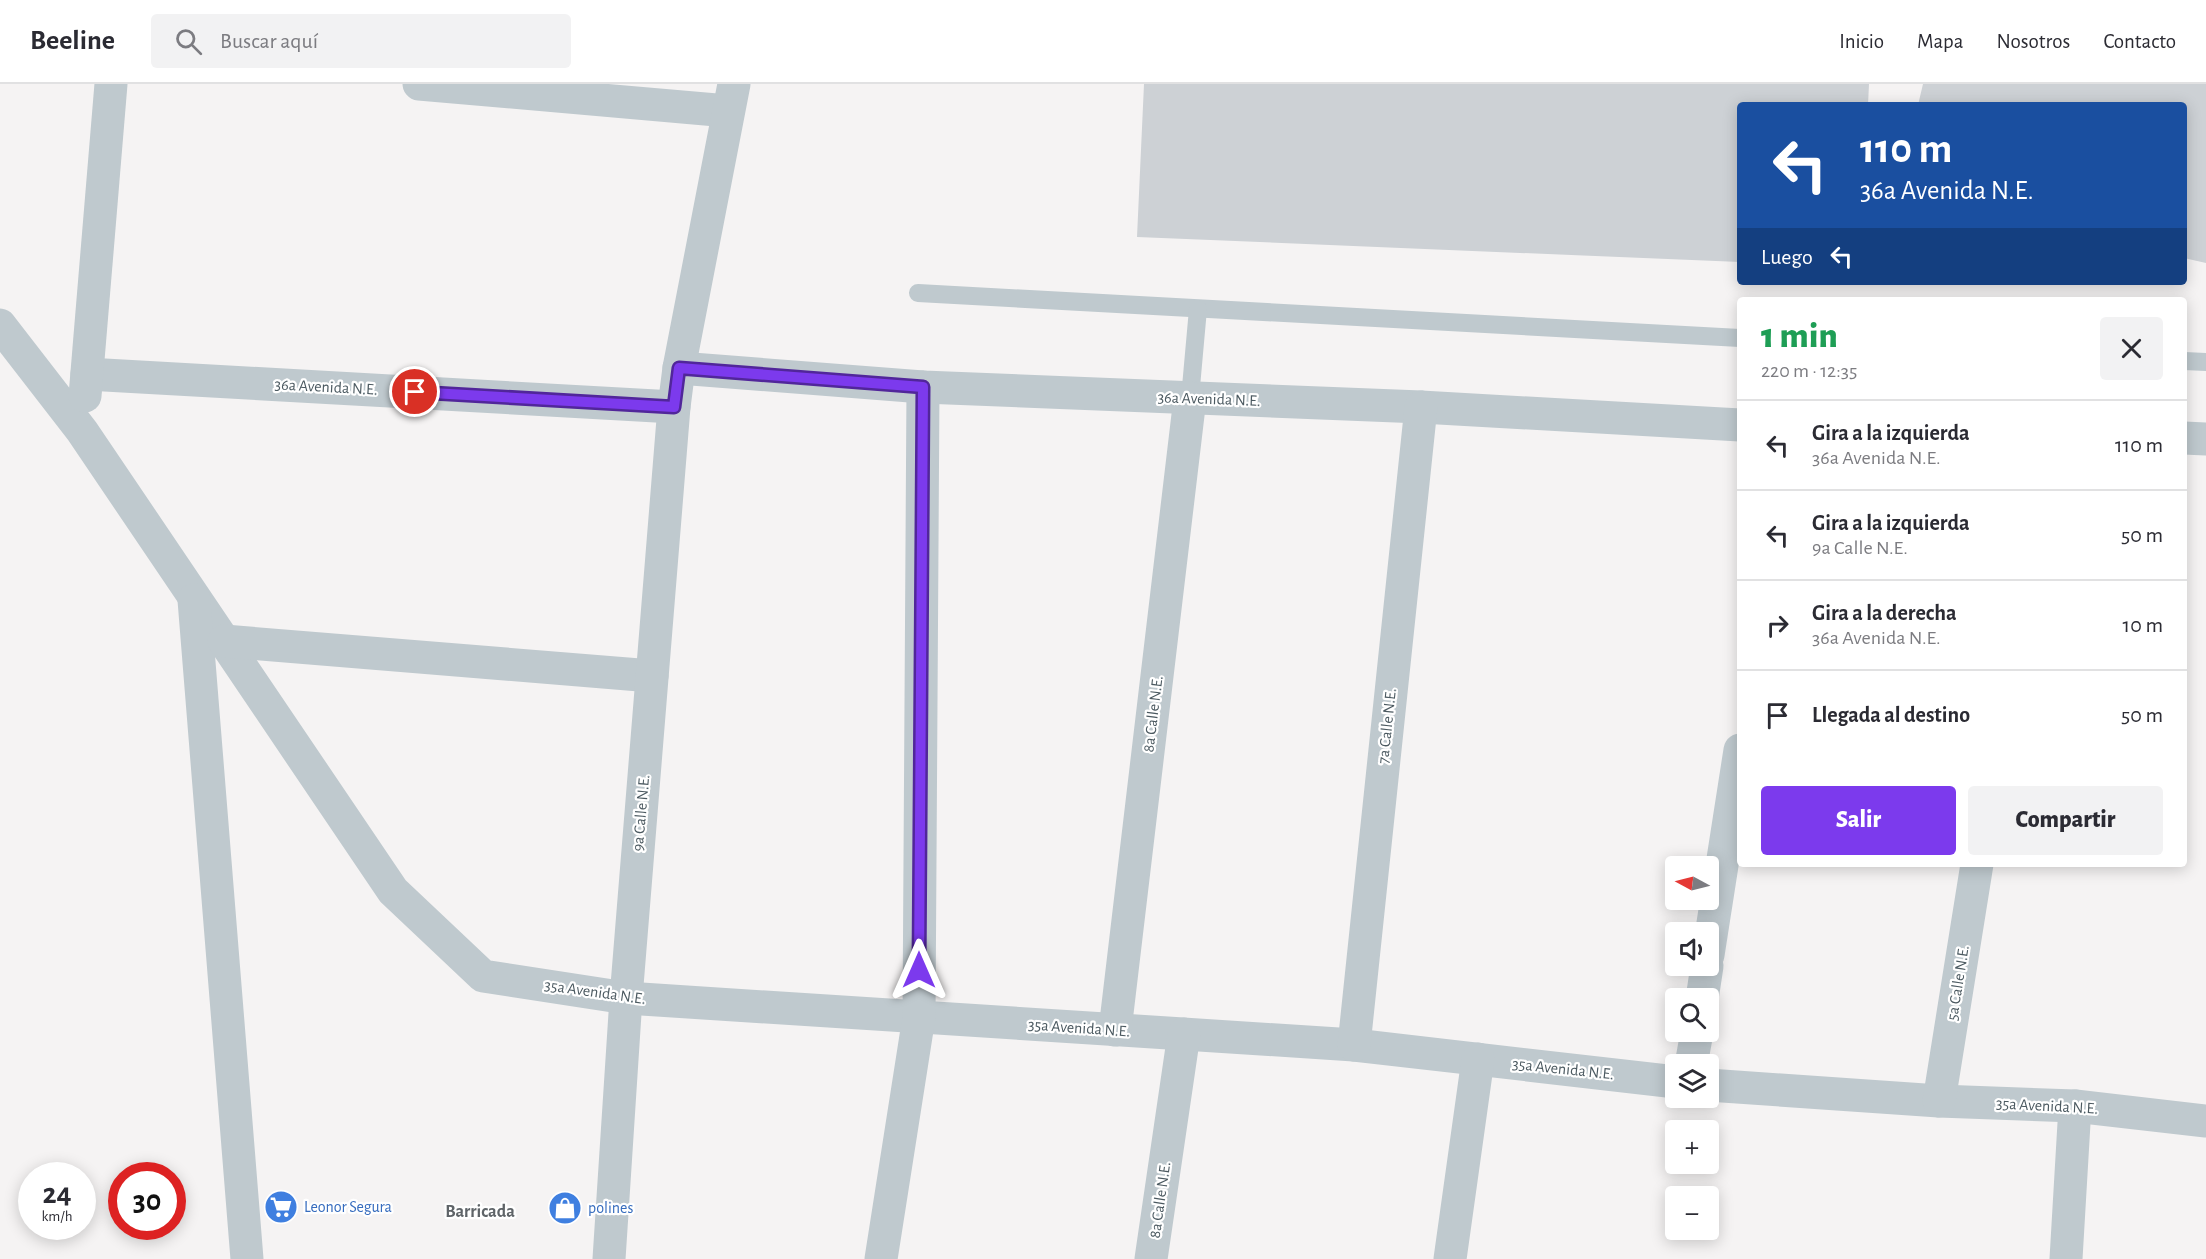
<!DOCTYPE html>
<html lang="es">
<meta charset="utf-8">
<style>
:root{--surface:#fff;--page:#f2f2f3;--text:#2b2b33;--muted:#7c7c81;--line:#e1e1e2;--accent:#7c3aed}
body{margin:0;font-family:"Alegreya Sans",sans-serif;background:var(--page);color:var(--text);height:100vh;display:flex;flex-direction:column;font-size:22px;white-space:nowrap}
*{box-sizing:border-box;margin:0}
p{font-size:20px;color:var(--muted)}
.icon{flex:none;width:33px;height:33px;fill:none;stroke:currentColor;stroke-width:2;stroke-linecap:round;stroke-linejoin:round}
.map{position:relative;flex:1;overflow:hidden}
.side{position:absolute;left:1737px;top:213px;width:450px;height:570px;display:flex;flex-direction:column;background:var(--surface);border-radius:6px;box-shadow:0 3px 15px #0003}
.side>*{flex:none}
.banner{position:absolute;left:1737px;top:18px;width:450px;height:183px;border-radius:6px;box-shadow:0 3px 15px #0003;background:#1a4fa0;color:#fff;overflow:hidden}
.needle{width:39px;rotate:277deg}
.buttons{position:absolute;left:1665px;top:772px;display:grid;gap:12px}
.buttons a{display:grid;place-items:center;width:54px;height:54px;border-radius:6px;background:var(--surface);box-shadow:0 3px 15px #0003;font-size:30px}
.speed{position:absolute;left:18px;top:1078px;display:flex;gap:12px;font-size:30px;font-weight:700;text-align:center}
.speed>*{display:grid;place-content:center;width:78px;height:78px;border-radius:50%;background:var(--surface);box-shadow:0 3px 15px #0003;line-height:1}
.speed small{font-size:15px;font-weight:400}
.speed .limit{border:9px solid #d22;background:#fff;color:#111}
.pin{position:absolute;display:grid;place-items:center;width:51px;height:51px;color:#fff;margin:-26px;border:3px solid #fff;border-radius:50%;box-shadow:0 2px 6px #0007}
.me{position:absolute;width:66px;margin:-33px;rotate:0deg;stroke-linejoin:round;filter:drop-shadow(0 0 4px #0008)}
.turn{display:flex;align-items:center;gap:21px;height:126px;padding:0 24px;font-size:27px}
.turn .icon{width:78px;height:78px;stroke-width:2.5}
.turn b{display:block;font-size:42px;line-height:51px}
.then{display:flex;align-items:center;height:57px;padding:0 24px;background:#0003;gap:12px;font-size:22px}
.round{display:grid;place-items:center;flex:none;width:63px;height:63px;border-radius:6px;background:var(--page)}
.headline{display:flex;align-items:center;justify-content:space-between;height:102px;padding:0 24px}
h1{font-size:36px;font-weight:800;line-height:45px;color:#1e9e55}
.action{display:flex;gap:12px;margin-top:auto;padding:12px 24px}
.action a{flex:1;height:69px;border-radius:6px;background:var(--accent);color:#fff;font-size:24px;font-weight:800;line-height:69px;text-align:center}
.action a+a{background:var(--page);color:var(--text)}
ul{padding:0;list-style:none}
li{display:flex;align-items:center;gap:18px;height:90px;padding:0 24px;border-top:2px solid var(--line)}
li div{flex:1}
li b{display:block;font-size:22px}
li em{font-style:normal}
header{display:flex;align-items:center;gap:36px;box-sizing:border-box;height:84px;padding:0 30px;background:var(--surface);border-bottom:2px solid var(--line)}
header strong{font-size:28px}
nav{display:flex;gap:33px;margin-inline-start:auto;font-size:21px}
.search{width:420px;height:54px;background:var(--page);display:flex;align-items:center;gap:15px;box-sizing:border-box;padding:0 21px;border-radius:6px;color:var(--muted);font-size:22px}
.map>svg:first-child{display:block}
.building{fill:#cdd1d5}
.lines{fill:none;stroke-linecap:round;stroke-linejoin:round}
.service{stroke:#bfc9ce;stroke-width:18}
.minor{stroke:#bfc9ce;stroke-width:33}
.route-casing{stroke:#51269a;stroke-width:15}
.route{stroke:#7c3aed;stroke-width:10}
.labels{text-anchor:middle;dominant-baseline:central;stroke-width:4.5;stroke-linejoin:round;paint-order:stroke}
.street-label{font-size:16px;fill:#4b5960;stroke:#fff}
.shop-label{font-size:16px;fill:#366cbe;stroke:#fff;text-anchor:start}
.neighbourhood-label{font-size:18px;font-weight:bold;fill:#5f6468;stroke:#fff}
</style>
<header>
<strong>Beeline</strong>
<div class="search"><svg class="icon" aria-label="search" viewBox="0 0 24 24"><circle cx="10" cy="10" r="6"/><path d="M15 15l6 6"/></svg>Buscar aquí</div>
<nav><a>Inicio</a><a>Mapa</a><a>Nosotros</a><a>Contacto</a></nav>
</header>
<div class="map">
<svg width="2206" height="1175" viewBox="0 0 2206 1175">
<rect width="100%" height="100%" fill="#f5f3f3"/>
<!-- building -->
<g class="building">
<polygon points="1144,0 1869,0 1868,21 1740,21 1740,178 1137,153"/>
<polygon points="1923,0 2206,0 2206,179 2184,174 2184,21 1918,21"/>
</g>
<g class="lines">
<!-- service -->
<g class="service">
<polyline points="918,209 1740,254"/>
<polyline points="2184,277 2206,278"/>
<polyline points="1190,314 1198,225"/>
</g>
<!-- minor -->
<g class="minor">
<polyline points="419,0 728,27"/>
<polyline points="0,241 82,347 393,807 483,892 626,914 1354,961 1676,998"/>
<polyline points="679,284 923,303 1421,323 1740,341"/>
<polyline points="87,290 674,323"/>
<polyline points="85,312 111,0"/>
<polyline points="2184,354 2206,355"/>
<polyline points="194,516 247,1175"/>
<polyline points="224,557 652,592"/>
<polyline points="1708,871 1740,666"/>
<polyline points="1702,915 1707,882"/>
<polyline points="1115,946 1190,314"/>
<polyline points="1354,961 1421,323"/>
<polyline points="1691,981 1697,948"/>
<polyline points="1708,1001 1939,1017 2075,1022 2206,1037"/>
<polyline points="1939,1017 1977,780"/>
<polyline points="609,1175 626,914 674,323 679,284 734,0"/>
<polyline points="881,1175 919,933 923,303"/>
<polyline points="1151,1175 1184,950"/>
<polyline points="1450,1175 1478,975"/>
<polyline points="2066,1175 2075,1022"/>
</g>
</g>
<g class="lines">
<defs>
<polyline id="route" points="415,308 674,323 679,284 923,303 919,886"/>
</defs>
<!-- route casing -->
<use href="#route" class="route-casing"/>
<!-- route -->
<use href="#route" class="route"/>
</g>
<!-- icons -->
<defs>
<symbol id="supermarket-disc" viewBox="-11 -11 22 22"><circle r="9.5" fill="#3f7fe0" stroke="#fff"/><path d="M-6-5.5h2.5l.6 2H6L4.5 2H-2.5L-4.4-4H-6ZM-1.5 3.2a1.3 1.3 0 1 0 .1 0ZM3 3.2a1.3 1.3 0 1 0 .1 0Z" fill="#fff"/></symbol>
<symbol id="shop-disc" viewBox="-11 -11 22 22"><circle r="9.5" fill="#3f7fe0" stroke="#fff"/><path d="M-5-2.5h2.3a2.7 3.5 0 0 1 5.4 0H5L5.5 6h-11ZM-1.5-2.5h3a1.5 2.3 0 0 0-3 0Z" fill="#fff"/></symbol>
</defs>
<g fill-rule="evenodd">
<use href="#supermarket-disc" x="262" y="1104" width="38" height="38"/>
<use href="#shop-disc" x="546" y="1105" width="38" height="38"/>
</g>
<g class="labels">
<!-- street labels -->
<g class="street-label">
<text transform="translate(326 303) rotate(3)">36a Avenida N.E.</text>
<text transform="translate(1209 315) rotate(2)">36a Avenida N.E.</text>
<text transform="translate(1153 630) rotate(-83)">8a Calle N.E.</text>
<text transform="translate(1387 642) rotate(-84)">7a Calle N.E.</text>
<text transform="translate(641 729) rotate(-85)">9a Calle N.E.</text>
<text transform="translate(1958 899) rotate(-81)">5a Calle N.E.</text>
<text transform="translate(595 908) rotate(8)">35a Avenida N.E.</text>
<text transform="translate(1079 944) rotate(4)">35a Avenida N.E.</text>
<text transform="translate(1563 985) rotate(6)">35a Avenida N.E.</text>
<text transform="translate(2047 1022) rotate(3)">35a Avenida N.E.</text>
<text transform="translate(1160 1116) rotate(-82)">8a Calle N.E.</text>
</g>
<!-- shop labels -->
<g class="shop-label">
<text x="304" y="1123">Leonor Segura</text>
<text x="588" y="1124">polines</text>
</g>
<!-- neighbourhood labels -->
<g class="neighbourhood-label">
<text x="480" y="1128">Barricada</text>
</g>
</g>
</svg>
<div class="buttons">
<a><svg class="needle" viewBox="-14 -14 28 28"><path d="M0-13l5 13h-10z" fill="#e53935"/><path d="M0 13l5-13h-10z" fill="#7c7c81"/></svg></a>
<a><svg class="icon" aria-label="sound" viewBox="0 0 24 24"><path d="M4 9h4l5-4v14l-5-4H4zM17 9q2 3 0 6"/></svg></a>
<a><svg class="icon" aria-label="search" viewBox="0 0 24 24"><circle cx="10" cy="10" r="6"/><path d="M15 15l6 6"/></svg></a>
<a><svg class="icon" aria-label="layers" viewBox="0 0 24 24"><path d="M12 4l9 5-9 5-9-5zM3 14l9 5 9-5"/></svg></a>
<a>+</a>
<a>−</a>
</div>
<div class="speed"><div>24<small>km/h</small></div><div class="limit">30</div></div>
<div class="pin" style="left:415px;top:308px;background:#d93025"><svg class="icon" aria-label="arrive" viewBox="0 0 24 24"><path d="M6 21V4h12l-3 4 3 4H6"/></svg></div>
<svg class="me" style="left:919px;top:886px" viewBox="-20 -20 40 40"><path d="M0-17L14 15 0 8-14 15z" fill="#7c3aed" stroke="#fff" stroke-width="4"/></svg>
<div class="banner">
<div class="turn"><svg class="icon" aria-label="left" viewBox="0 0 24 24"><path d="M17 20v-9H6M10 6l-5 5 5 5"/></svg><div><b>110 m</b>36a Avenida N.E.</div></div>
<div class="then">Luego<svg class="icon" aria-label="left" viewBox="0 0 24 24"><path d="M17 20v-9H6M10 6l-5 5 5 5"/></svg></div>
</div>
<section class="side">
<div class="headline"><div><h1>1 min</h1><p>220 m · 12:35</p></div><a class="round"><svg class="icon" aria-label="close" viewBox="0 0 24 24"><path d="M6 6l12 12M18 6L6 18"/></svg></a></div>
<ul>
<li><svg class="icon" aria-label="left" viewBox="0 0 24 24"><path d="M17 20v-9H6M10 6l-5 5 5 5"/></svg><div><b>Gira a la izquierda</b><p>36a Avenida N.E.</p></div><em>110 m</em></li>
<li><svg class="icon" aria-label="left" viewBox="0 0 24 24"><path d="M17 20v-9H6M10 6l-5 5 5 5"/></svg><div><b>Gira a la izquierda</b><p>9a Calle N.E.</p></div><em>50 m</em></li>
<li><svg class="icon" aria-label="right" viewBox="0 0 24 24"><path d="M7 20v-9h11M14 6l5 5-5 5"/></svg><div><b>Gira a la derecha</b><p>36a Avenida N.E.</p></div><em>10 m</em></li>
<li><svg class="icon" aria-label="arrive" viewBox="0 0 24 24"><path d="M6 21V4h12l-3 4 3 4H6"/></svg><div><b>Llegada al destino</b></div><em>50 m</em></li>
</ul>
<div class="action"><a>Salir</a><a>Compartir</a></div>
</section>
</div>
